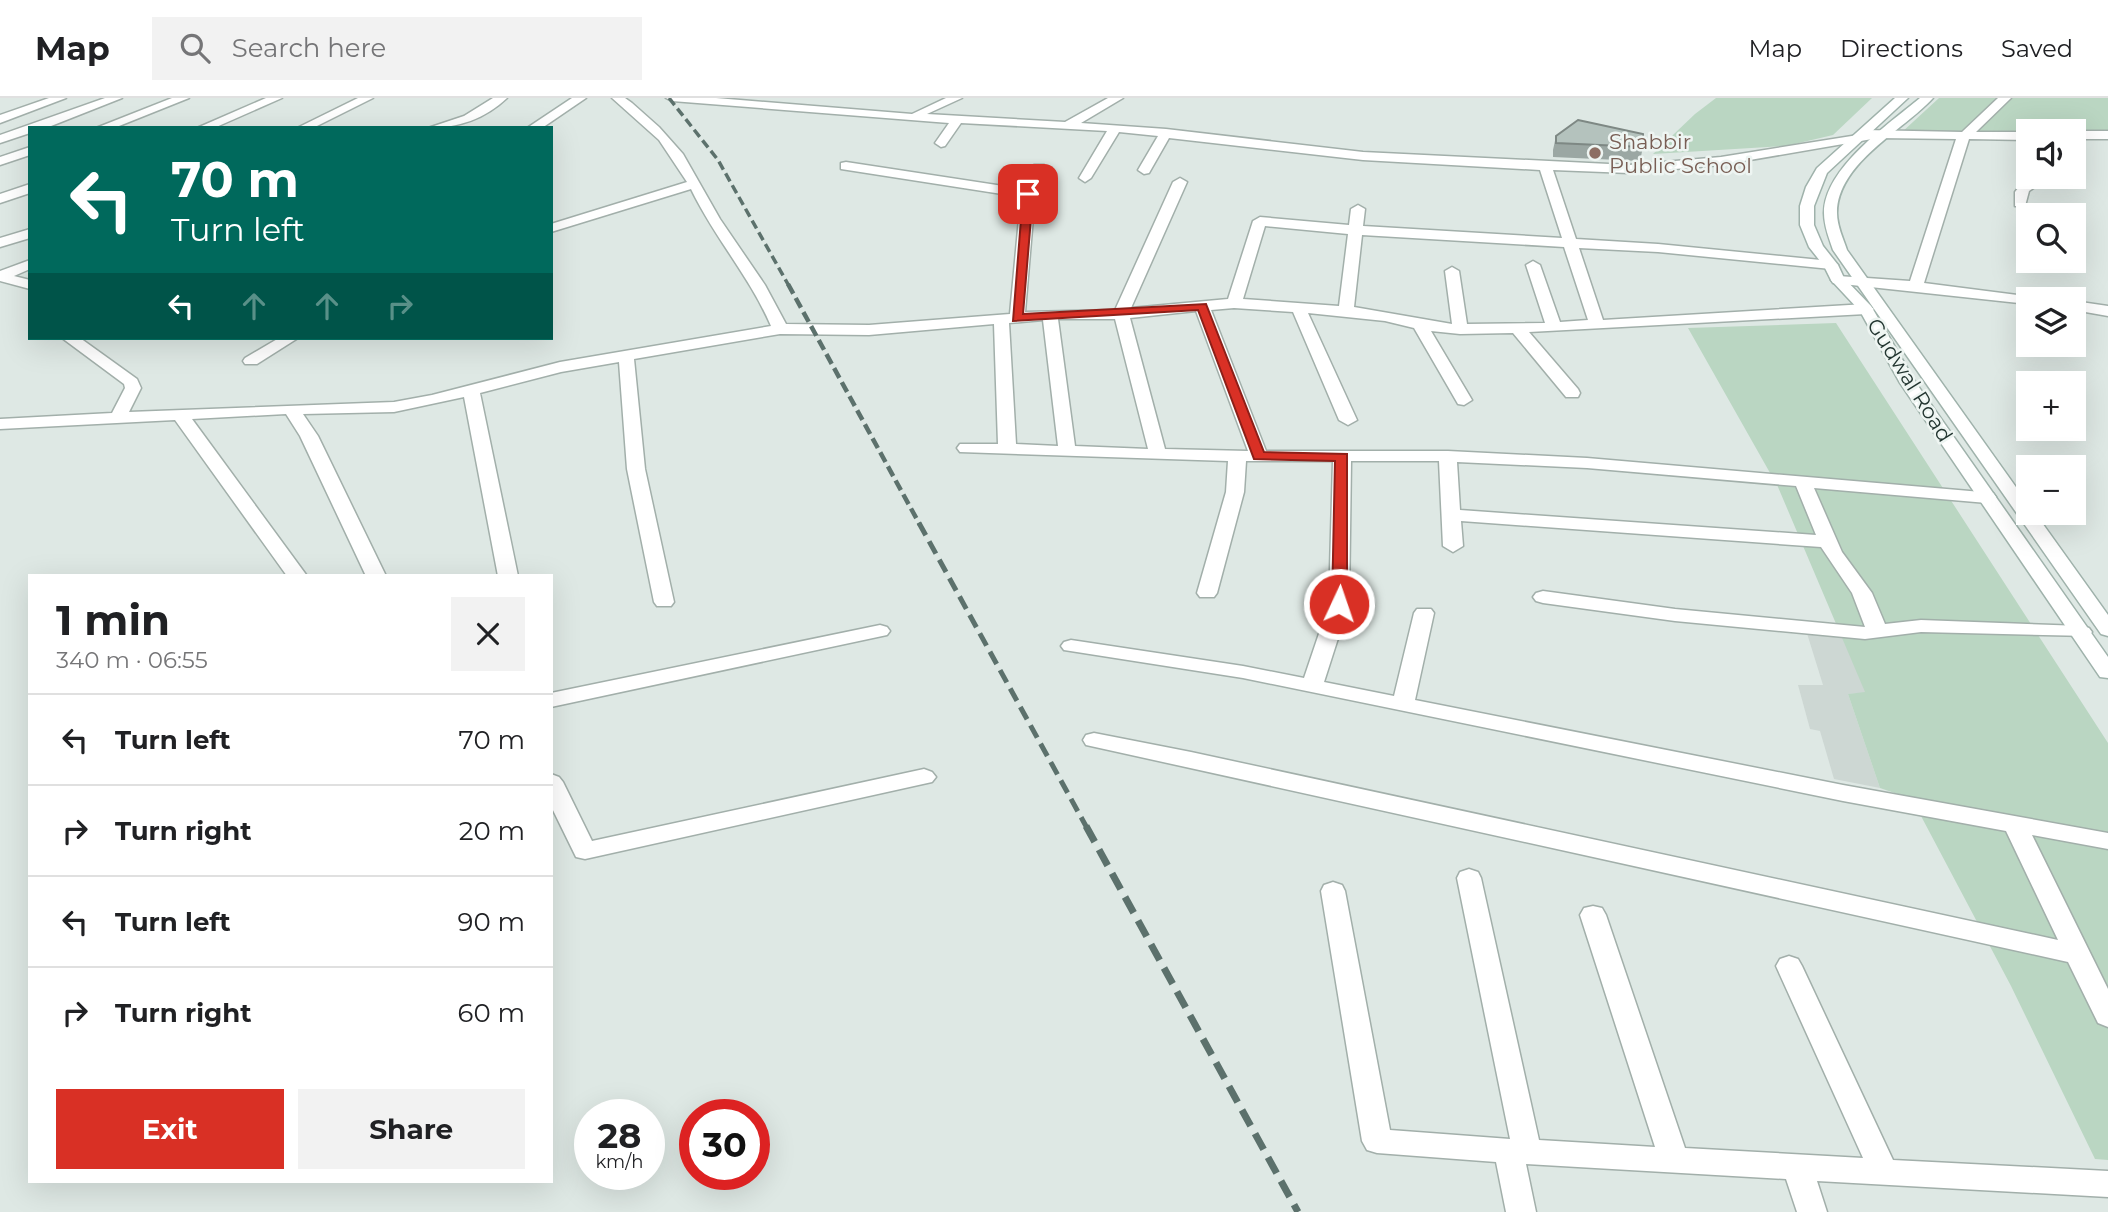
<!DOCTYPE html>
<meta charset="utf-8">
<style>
:root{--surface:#fff;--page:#f2f2f2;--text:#202124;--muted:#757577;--line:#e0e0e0;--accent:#d93025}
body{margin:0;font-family:Montserrat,sans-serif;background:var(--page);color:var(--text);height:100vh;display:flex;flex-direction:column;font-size:26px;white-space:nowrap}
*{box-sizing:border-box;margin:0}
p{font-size:23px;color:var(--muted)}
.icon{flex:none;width:38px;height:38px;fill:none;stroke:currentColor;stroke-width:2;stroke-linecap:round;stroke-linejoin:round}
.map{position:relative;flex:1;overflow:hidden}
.details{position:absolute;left:28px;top:476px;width:525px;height:609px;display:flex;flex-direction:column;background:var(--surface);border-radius:0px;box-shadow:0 7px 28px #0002}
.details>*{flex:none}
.guide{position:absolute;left:28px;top:28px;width:525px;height:214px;border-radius:0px;box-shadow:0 7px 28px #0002;background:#00695c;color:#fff;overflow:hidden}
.controls{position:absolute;left:2016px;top:21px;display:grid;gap:14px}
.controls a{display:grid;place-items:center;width:70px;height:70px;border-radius:0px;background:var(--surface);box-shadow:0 7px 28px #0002;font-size:35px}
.speed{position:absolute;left:574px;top:1001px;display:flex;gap:14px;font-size:35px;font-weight:700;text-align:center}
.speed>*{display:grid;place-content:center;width:91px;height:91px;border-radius:50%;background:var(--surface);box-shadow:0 7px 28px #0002;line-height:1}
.speed small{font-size:18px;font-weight:400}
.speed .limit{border:10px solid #d22;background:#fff;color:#111}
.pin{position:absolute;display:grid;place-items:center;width:60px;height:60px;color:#fff;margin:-30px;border-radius:14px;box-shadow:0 4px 10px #0006}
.me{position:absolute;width:77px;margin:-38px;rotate:3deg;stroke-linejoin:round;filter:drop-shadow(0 0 5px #0008)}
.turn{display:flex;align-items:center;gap:24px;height:147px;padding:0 28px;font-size:32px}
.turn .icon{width:91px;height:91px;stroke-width:2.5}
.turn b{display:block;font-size:49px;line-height:60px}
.lanes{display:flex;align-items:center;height:66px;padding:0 28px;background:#0003;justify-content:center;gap:35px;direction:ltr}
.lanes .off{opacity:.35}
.round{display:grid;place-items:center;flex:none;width:74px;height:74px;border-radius:0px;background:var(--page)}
.head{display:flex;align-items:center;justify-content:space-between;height:119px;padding:0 28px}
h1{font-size:42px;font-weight:700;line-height:52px}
.primary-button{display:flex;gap:14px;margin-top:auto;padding:14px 28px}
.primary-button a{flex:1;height:80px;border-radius:0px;background:var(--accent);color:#fff;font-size:28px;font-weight:700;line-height:80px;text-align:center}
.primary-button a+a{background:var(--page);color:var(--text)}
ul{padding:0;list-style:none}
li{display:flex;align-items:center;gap:21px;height:91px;padding:0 28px;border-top:2px solid var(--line)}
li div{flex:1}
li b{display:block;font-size:26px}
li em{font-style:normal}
header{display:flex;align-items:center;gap:42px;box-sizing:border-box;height:98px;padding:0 35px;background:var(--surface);border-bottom:2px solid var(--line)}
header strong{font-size:33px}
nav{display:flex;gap:38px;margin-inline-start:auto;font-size:24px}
.search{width:490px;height:63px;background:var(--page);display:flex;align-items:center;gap:18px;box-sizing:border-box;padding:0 24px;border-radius:0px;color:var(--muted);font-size:26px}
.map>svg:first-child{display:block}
.built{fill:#cdd7d3}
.green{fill:#bad6c2}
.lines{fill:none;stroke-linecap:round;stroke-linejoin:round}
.street-casing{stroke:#a2afaa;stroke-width:3}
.secondary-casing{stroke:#9fb2ab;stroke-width:3}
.street{fill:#fff;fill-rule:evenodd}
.secondary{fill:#fff;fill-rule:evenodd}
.rail-far3{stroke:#5c716c;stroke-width:3.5;stroke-dasharray:9 4.5;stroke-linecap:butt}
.rail-far2{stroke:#5c716c;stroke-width:4.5;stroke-dasharray:11 5;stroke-linecap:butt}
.rail-far1{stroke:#5c716c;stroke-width:5;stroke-dasharray:14 7;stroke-linecap:butt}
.rail{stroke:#5c716c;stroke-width:7;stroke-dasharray:18 9;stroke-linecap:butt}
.wall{fill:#9ba7a3}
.building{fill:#b4c2bd;stroke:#7e8884;stroke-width:2}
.route{fill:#d93025;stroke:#8d1f18;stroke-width:2}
.education-dot{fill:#8d6e63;stroke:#eef5f2;stroke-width:2.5}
.labels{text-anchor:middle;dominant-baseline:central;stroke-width:5;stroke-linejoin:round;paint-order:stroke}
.far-education-label{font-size:21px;fill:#785e54;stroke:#eef5f2;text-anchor:start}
.far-street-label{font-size:21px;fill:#223530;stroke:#eef5f2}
</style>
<header>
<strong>Map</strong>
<div class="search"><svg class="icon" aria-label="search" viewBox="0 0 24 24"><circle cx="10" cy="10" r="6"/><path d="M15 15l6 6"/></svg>Search here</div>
<nav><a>Map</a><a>Directions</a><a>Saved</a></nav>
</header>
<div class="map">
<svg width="2108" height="1114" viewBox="0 0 2108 1114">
<rect width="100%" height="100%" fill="#dee8e4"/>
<!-- built -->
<polygon class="built" points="1805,529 1841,535 1866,595 1848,596 1880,690 1834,681 1820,633 1810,631 1798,587 1823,587"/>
<!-- green -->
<g class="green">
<polygon points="1716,0 1872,0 1833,37 1786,48 1653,56 1695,16"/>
<polygon points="1939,0 2108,0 2108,37 2074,37 2074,33 2028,33 2028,37 1946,39 1901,35"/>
<polygon points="1836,225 2108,645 2108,1062 2095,1061 2011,888 1912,701 1880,690 1848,596 1865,594 1778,389 1688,230"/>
</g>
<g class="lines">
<defs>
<g id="street">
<polygon points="49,0 66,0 0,25 0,17"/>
<polygon points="105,0 122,0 46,30 30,30 30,35 0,45 0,37"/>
<polygon points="172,0 189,0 114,30 96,30"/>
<polygon points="266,0 282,0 214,30 197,30"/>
<polygon points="358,0 373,0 313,30 297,30"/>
<path d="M 493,0 L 507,0 C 485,21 458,30 428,30 L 464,18 Z"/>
<polygon points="572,0 586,0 542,30 527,30"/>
<path d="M 612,0 L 625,0 L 632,5 L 659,29 L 683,56 L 720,121 L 765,187 L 786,226 L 869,227 L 1010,216 L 1021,99 L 841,71 L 841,65 L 846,64 L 1023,91 L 1034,67 L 1044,67 L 1045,70 L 1035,96 L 1025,214 L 1115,212 L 1173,84 L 1180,80 L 1187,84 L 1131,210 L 1228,201 L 1253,123 L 1260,119 L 1349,127 L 1351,111 L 1358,107 L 1365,111 L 1363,128 L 1562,140 L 1540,72 L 1363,62 L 1169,40 L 1149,75 L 1144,76 L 1138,72 L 1158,38 L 1119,34 L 1091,80 L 1085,84 L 1079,80 L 1107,33 L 961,25 L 945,48 L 941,49 L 935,45 L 949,25 L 672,3 L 666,0 L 716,0 L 912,16 L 946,0 L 962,0 L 927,16 L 1065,24 L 1108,0 L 1123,0 L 1081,25 L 1166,31 L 1363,54 L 1629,67 L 1721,59 L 1858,37 L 1864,32 L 1962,34 L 1998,0 L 2011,0 L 1976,34 L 2028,34 L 2028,42 L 1969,41 L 1924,185 L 2033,199 L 2035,201 L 2028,201 L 2028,206 L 1833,185 L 1831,182 L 1838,178 L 1910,183 L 1956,41 L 1878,40 L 1721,67 L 1629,75 L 1553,72 L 1576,141 L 1658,146 L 1831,163 L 1838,167 L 1831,171 L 1658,154 L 1579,150 L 1603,222 L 1866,206 L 1874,211 L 1866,216 L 1529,234 L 1578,291 L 1580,295 L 1578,299 L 1566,299 L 1513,235 L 1460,236 L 1431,233 L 1472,302 L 1464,307 L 1458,306 L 1414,230 L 1385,223 L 1308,215 L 1357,322 L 1348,327 L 1339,322 L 1293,214 L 1234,210 L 1211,212 L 1266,353 L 1448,353 L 1587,360 L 1993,395 L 1996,399 L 1993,403 L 1987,405 L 1814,390 L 1842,454 L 1872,495 L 1885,526 L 1921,522 L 2082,528 L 2089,530 L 2092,534 L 2089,538 L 1921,534 L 1865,541 L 1675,523 L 1543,505 L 1536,503 L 1533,499 L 1536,495 L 1543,493 L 1675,511 L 1865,529 L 1852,495 L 1821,449 L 1461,423 L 1463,448 L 1453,454 L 1443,448 L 1439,363 L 1351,363 L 1349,506 L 1324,584 L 1394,598 L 1414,515 L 1417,511 L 1431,511 L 1434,515 L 1415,602 L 1843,687 L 2108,735 L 2108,751 L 2032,737 L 2108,891 L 2108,929 L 2098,925 L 2068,864 L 1086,647 L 1083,642 L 1086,637 L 1094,635 L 1191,654 L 2058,842 L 2006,733 L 1843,703 L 1243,580 L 1064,552 L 1061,548 L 1064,544 L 1071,542 L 1243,568 L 1304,580 L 1329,506 L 1333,363 L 1246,363 L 1244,394 L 1217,495 L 1214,499 L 1200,499 L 1197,495 L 1226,394 L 1228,363 L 960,354 L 957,350 L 960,346 L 998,346 L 994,226 L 869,237 L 780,236 L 634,261 L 645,371 L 674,504 L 671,508 L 657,508 L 654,504 L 627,371 L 619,264 L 561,274 L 480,295 L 518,478 L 498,478 L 464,299 L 394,314 L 303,316 L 318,338 L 386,478 L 366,478 L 300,338 L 286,316 L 192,321 L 307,478 L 287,478 L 175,322 L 0,331 L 0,321 L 112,315 L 125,290 L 124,286 L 62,240 L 80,240 L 137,281 L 141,290 L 129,314 L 394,304 L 432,297 L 560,264 L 771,228 C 750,179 714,139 691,91 L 551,134 L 551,126 L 687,84 L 659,42 ZM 1265,128 L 1348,136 L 1339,208 L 1243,201 ZM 1362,137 L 1564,149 L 1588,222 L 1560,224 L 1540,167 L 1533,163 L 1526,167 L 1545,225 L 1467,226 L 1459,173 L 1452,169 L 1445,173 L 1452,226 L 1354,209 ZM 1196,213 L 1248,353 L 1165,351 L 1130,220 ZM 1058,221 L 1115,221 L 1148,351 L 1075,348 ZM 1043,222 L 1058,348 L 1016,346 L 1009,225 ZM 1457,364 L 1587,370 L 1796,388 L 1816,437 L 1460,412 Z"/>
<rect x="2074" y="33" width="34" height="8"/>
<polygon points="30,49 30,57 0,67 0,59"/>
<polygon points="2035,79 2050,79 2029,93 2025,108 2015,108 2015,94 2022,85"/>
<polygon points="30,86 30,95 0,105 0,96"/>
<polygon points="30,131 30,140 0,149 0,140"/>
<polygon points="30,162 30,171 14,178 30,182 30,191 0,183 0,173"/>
<polygon points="2074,203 2108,208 2108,218 2074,212"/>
<polygon points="279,240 298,240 257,266 245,266 243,263 245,260"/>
<polygon points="880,527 887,529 890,533 887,537 551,609 551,595"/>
<polygon points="924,671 932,674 936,679 932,684 585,761 576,759 551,708 551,676 559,679 563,684 592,743"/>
<polygon points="1469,771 1478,774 1481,780 1539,1042 1655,1049 1580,817 1584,810 1593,808 1602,810 1606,817 1685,1050 1863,1060 1776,868 1780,861 1789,858 1798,861 1802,868 1893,1062 2108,1073 2108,1099 1817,1083 1827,1114 1797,1114 1786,1081 1526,1066 1536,1114 1506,1114 1496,1064 1377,1055 1367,1052 1362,1043 1321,793 1324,787 1333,784 1342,787 1345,793 1390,1032 1510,1041 1457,780 1460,774"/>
</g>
<g id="secondary">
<polygon points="1895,0 1908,0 1827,75 1814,108 1814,127 1823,148 1838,167 1844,180 1871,208 1916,285 2108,559 2108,580 2100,579 1900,285 1860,213 1831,182 1824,168 1809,149 1800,127 1800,108 1806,89 1817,70"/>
<path d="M 1920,0 L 1933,0 C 1904,32 1837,65 1837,115 C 1837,128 1843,140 1847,152 L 2028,406 L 2028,415 L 2035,415 L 2108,517 L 2108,538 L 2101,536 L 1833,152 C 1829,140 1824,128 1824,115 C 1824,70 1889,26 1920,0 Z"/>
</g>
</defs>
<!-- street casing -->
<use href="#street" class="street-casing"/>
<!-- secondary casing -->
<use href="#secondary" class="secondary-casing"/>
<!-- street -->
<use href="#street" class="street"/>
<!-- secondary -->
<use href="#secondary" class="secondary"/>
<!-- rail-far3 -->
<polyline class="rail-far3" points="669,0 718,62 789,188"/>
<!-- rail-far2 -->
<polyline class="rail-far2" points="788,186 920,427"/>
<!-- rail-far1 -->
<polyline class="rail-far1" points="919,425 1087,730"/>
<!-- rail -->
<polyline class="rail" points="1086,728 1298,1114"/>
</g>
<!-- wall -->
<polygon class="wall" points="1556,38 1643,49 1640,63 1553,59 1553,52"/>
<!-- building -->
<polygon class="building" points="1578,22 1643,36 1643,49 1556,45 1556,38"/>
<!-- route -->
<polygon class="route" points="1028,93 1033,96 1023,216 1206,206 1264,354 1347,356 1347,506 1345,509 1339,511 1332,506 1335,363 1254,361 1198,212 1013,223 1023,96"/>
<!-- markers -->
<circle class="education-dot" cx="1595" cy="55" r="7"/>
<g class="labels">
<!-- far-education labels -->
<g class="far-education-label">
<text x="1609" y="43">Shabbir<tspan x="1609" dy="24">Public School</tspan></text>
</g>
<!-- far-street labels -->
<g class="far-street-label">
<text transform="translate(1910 282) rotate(58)">Gudwal Road</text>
</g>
</g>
</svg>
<div class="controls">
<a><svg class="icon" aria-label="sound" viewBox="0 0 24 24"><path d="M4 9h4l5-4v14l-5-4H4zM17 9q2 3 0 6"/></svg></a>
<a><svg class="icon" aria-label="search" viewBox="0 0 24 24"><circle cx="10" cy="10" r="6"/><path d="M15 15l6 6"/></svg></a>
<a><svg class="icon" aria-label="layers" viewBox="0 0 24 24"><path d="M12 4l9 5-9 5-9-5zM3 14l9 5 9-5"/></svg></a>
<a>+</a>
<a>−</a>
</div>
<div class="speed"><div>28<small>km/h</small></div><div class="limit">30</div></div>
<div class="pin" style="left:1028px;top:96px;background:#d93025"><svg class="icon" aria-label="arrive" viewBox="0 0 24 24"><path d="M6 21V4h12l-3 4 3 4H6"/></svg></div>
<svg class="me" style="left:1339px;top:506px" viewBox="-20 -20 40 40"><circle r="17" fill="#d93025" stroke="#fff" stroke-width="3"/><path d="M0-11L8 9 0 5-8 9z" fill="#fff"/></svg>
<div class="guide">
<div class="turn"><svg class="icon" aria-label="left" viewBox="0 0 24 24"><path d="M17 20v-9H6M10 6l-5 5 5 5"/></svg><div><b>70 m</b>Turn left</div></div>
<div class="lanes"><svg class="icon" aria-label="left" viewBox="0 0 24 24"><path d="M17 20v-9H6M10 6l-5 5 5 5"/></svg><svg class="icon off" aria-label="ahead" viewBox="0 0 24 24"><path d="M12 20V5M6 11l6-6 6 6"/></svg><svg class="icon off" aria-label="ahead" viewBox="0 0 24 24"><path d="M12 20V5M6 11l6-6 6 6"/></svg><svg class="icon off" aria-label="right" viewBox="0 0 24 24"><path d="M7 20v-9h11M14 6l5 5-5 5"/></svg></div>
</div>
<section class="details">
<div class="head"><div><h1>1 min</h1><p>340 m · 06:55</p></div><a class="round"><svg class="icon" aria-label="close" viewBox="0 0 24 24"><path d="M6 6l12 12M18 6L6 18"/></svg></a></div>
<ul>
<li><svg class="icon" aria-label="left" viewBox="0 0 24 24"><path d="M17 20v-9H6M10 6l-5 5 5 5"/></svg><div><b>Turn left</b></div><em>70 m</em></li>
<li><svg class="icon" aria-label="right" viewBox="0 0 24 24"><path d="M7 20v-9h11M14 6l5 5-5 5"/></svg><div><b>Turn right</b></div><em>20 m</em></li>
<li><svg class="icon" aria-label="left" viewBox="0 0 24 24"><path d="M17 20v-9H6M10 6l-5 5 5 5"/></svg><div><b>Turn left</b></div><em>90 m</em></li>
<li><svg class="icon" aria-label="right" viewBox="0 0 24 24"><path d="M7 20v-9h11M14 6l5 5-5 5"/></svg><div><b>Turn right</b></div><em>60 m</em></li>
</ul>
<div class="primary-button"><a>Exit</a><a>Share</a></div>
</section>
</div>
